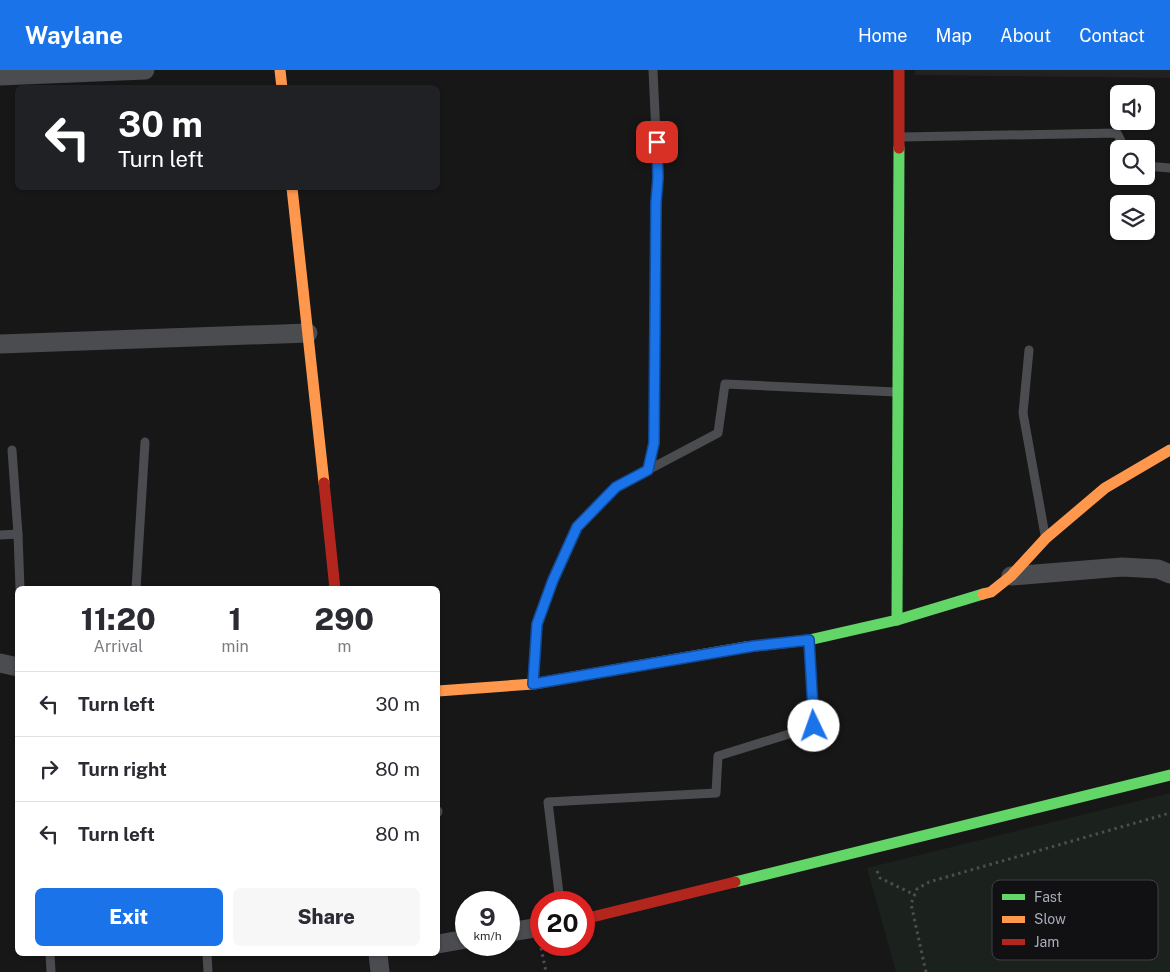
<!DOCTYPE html>
<style>
:root{--surface:#fff;--page:#f7f7f7;--text:#2b2b33;--muted:#7c7c81;--line:#e1e1e2;--accent:#1a73e8}
body{margin:0;font-family:"Public Sans",sans-serif;background:var(--page);color:var(--text);height:100vh;display:flex;flex-direction:column;font-size:19px;white-space:nowrap}
*{box-sizing:border-box;margin:0}
p{font-size:16px;color:var(--muted)}
.icon{flex:none;width:28px;height:28px;fill:none;stroke:currentColor;stroke-width:2;stroke-linecap:round;stroke-linejoin:round}
.map{position:relative;flex:1;overflow:hidden}
.sheet{position:absolute;left:15px;top:516px;width:425px;height:370px;display:flex;flex-direction:column;background:var(--surface);border-radius:8px;box-shadow:0 1px 4px #0004}
.sheet>*{flex:none}
.top-card{position:absolute;left:15px;top:15px;width:425px;height:105px;border-radius:8px;box-shadow:0 1px 4px #0004;background:#202124;color:#fff;overflow:hidden}
.buttons{position:absolute;left:1110px;top:15px;display:grid;gap:10px}
.buttons a{display:grid;place-items:center;width:45px;height:45px;border-radius:8px;background:var(--surface);box-shadow:0 1px 4px #0004;font-size:25px}
.speed{position:absolute;left:455px;top:821px;display:flex;gap:10px;font-size:25px;font-weight:700;text-align:center}
.speed>*{display:grid;place-content:center;width:65px;height:65px;border-radius:50%;background:var(--surface);box-shadow:0 1px 4px #0004;line-height:1}
.speed small{font-size:12px;font-weight:400}
.speed .limit{border:8px solid #d22;background:#fff;color:#111}
.pin{position:absolute;display:grid;place-items:center;width:42px;height:42px;color:#fff;margin:-21px;border-radius:10px;box-shadow:0 2px 8px #0006}
.me{position:absolute;width:55px;margin:-28px;rotate:357deg;stroke-linejoin:round;filter:drop-shadow(0 0 4px #0008)}
.turn{display:flex;align-items:center;gap:18px;height:105px;padding:0 20px;font-size:22px}
.turn .icon{width:65px;height:65px;stroke-width:2.5}
.turn b{display:block;font-size:35px;line-height:42px}
.eta{display:flex;justify-content:space-evenly;align-items:center;height:85px;text-align:center}
.eta b{font-size:30px;font-weight:800;line-height:35px}
.primary-button{display:flex;gap:10px;margin-top:auto;padding:10px 20px}
.primary-button a{flex:1;height:58px;border-radius:8px;background:var(--accent);color:#fff;font-size:20px;font-weight:800;line-height:58px;text-align:center}
.primary-button a+a{background:var(--page);color:var(--text)}
ul{padding:0;list-style:none}
li{display:flex;align-items:center;gap:15px;height:65px;padding:0 20px;border-top:1px solid var(--line)}
li div{flex:1}
li b{display:block;font-size:19px}
li em{font-style:normal}
header{display:flex;align-items:center;gap:30px;box-sizing:border-box;height:70px;padding:0 25px;background:var(--accent);color:#fff}
header strong{font-size:24px}
nav{display:flex;gap:28px;margin-inline-start:auto;font-size:18px}
.map>svg:first-child{display:block}
.built{fill:#212124}
.green{fill:#1b211c}
.lines{fill:none;stroke-linecap:round;stroke-linejoin:round}
.path{stroke:#4d4e52;stroke-width:3;stroke-dasharray:2.5 4;stroke-linecap:butt}
.lane{stroke:#4b4c50;stroke-width:9}
.street{stroke:#4b4c50;stroke-width:19}
.fast{stroke:#63d668;stroke-width:11}
.slow{stroke:#ff974d;stroke-width:11}
.jam{stroke:#b3261e;stroke-width:11}
.route-casing{stroke:#114b97;stroke-width:12}
.route{stroke:#1a73e8;stroke-width:9}
.key{fill:#111113;stroke:#3e4045;stroke-width:1}
.key-label{font-size:14px;fill:#a8adb8}
</style>
<header>
<strong>Waylane</strong>
<nav><a>Home</a><a>Map</a><a>About</a><a>Contact</a></nav>
</header>
<div class="map">
<svg width="1170" height="902" viewBox="0 0 1170 902">
<rect width="100%" height="100%" fill="#171717"/>
<!-- built -->
<polygon class="built" points="915,0 1170,0 1170,8 915,5"/>
<!-- green -->
<polygon class="green" points="1170,723 1170,902 896,902 867,798"/>
<g class="lines">
<!-- path -->
<g class="path">
<polyline points="877,801 880,808 915,825"/>
<polyline points="541,878 546,902"/>
<polyline points="926,902 911,834 917,819 929,812 1170,743"/>
</g>
<!-- lane -->
<g class="lane">
<polyline points="902,67 1117,63 1125,79"/>
<polyline points="1146,96 1170,98"/>
<polyline points="1029,280 1023,343 1045,465"/>
<polyline points="12,380 18,464 20,519"/>
<polyline points="648,400 718,363 725,314 896,322"/>
<polyline points="0,465 18,464"/>
<polyline points="136,519 145,372"/>
<polyline points="533,612 537,553 553,510 577,457 616,417 648,400 654,373 656,132 658,108 653,0"/>
<polyline points="438,742 438,741"/>
<polyline points="560,832 548,732 716,723 718,686 815,656 809,571"/>
<polyline points="50,884 51,902"/>
<polyline points="207,884 208,902"/>
</g>
<!-- street -->
<g class="street">
<polyline points="0,6 145,0"/>
<polyline points="0,274 308,263"/>
<polyline points="1011,506 1122,497 1158,499 1170,504"/>
<polyline points="0,593 18,597"/>
<polyline points="509,862 541,857"/>
<polyline points="438,874 466,869"/>
<polyline points="378,884 380,902"/>
</g>
<!-- fast -->
<g class="fast">
<polyline points="897,550 899,78"/>
<polyline points="746,577 809,570 897,550 983,524"/>
<polyline points="735,812 1170,705"/>
</g>
<!-- slow -->
<g class="slow">
<polyline points="280,0 282,18"/>
<polyline points="292,118 324,413"/>
<polyline points="983,524 991,522 1011,506 1046,468 1105,418 1170,380"/>
<polyline points="438,621 533,614 746,577"/>
</g>
<!-- jam -->
<g class="jam">
<polyline points="899,78 899,0"/>
<polyline points="324,413 335,519"/>
<polyline points="584,849 735,812"/>
</g>
</g>
<g class="lines">
<defs>
<polyline id="route" points="657,72 658,108 656,132 654,373 648,400 616,417 577,457 553,510 537,554 533,614 754,576 809,570 814,656"/>
</defs>
<!-- route casing -->
<use href="#route" class="route-casing"/>
<!-- route -->
<use href="#route" class="route"/>
</g>
<!-- legend -->
<rect x="992" y="810" width="166" height="80" rx="8" class="key"/>
<rect x="1002" y="824" width="23" height="6" fill="#63d668"/>
<rect x="1002" y="846" width="23" height="7" fill="#ff974d"/>
<rect x="1002" y="869" width="23" height="6" fill="#b3261e"/>
<g class="key-label">
<text x="1034" y="832">Fast</text>
<text x="1034" y="854">Slow</text>
<text x="1034" y="877">Jam</text>
</g>
</svg>
<div class="buttons">
<a><svg class="icon" aria-label="sound" viewBox="0 0 24 24"><path d="M4 9h4l5-4v14l-5-4H4zM17 9q2 3 0 6"/></svg></a>
<a><svg class="icon" aria-label="search" viewBox="0 0 24 24"><circle cx="10" cy="10" r="6"/><path d="M15 15l6 6"/></svg></a>
<a><svg class="icon" aria-label="layers" viewBox="0 0 24 24"><path d="M12 4l9 5-9 5-9-5zM3 14l9 5 9-5"/></svg></a>
</div>
<div class="speed"><div>9<small>km/h</small></div><div class="limit">20</div></div>
<div class="pin" style="left:657px;top:72px;background:#d93025"><svg class="icon" aria-label="arrive" viewBox="0 0 24 24"><path d="M6 21V4h12l-3 4 3 4H6"/></svg></div>
<svg class="me" style="left:814px;top:656px" viewBox="-20 -20 40 40"><circle r="19" fill="#fff"/><path d="M0-13L10 11 0 6-10 11z" fill="#1a73e8"/></svg>
<div class="top-card">
<div class="turn"><svg class="icon" aria-label="left" viewBox="0 0 24 24"><path d="M17 20v-9H6M10 6l-5 5 5 5"/></svg><div><b>30 m</b>Turn left</div></div>
</div>
<section class="sheet">
<div class="eta">
<div><b>11:20</b><p>Arrival</p></div>
<div><b>1</b><p>min</p></div>
<div><b>290</b><p>m</p></div>
</div>
<ul>
<li><svg class="icon" aria-label="left" viewBox="0 0 24 24"><path d="M17 20v-9H6M10 6l-5 5 5 5"/></svg><div><b>Turn left</b></div><em>30 m</em></li>
<li><svg class="icon" aria-label="right" viewBox="0 0 24 24"><path d="M7 20v-9h11M14 6l5 5-5 5"/></svg><div><b>Turn right</b></div><em>80 m</em></li>
<li><svg class="icon" aria-label="left" viewBox="0 0 24 24"><path d="M17 20v-9H6M10 6l-5 5 5 5"/></svg><div><b>Turn left</b></div><em>80 m</em></li>
</ul>
<div class="primary-button"><a>Exit</a><a>Share</a></div>
</section>
</div>
